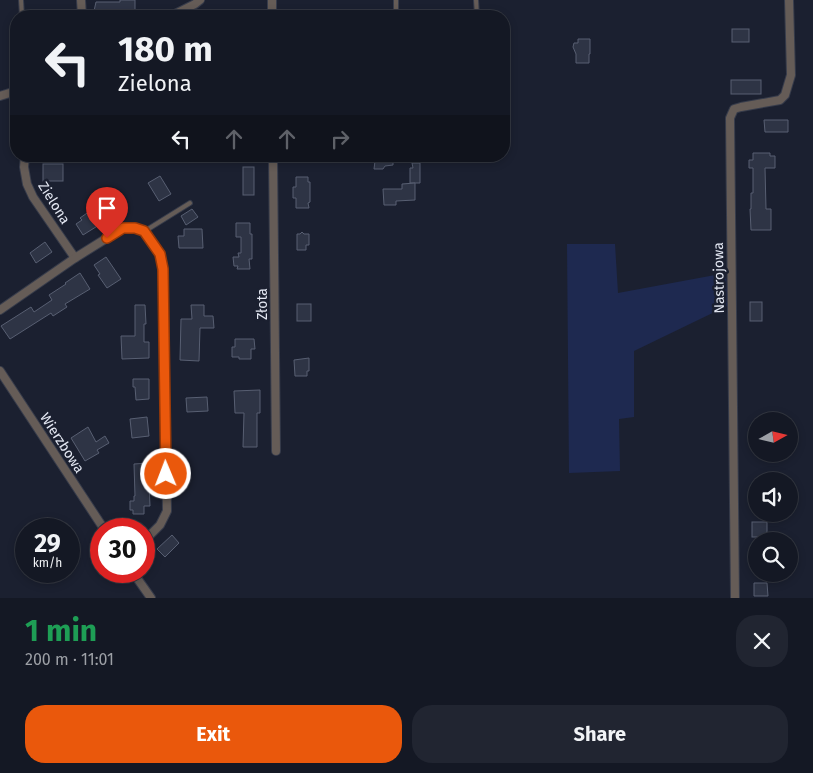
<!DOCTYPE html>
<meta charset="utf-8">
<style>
:root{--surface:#141824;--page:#212531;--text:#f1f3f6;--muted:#9da0a6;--line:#333741;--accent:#ea580c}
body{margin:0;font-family:"Fira Sans",sans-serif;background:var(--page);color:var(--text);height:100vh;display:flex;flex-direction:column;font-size:19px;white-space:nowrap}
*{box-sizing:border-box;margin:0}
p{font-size:16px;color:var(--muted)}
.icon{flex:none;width:28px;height:28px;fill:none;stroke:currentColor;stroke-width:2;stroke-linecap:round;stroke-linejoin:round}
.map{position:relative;height:598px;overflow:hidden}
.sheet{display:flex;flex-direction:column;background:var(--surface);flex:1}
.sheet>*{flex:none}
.banner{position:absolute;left:10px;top:10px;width:500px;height:152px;border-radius:20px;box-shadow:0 2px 8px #0003,0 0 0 1px var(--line);background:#141824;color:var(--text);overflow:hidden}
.needle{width:32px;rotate:82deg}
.buttons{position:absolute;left:748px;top:412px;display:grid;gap:10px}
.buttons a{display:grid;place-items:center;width:50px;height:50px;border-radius:50%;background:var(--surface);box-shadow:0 2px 8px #0003,0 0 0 1px var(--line);font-size:25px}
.speed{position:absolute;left:15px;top:518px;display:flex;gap:10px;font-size:25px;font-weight:700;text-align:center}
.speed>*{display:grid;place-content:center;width:65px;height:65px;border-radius:50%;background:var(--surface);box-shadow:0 2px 8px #0003,0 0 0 1px var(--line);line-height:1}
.speed small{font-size:12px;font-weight:400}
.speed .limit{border:8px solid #d22;background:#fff;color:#111}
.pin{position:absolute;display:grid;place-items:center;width:42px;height:42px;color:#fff;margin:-51px -21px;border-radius:50% 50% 50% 0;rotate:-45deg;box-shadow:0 0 5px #0007}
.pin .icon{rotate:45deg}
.me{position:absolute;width:55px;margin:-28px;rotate:359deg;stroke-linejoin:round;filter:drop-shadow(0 0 4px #0008)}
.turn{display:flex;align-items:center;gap:18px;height:105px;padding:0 25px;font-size:22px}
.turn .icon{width:65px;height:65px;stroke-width:2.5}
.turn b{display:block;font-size:35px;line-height:42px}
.lanes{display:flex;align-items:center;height:48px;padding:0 25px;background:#0003;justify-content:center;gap:25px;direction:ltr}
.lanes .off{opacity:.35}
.round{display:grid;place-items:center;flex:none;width:52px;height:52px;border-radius:20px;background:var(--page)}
.head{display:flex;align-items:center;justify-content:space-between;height:85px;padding:0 25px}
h1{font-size:30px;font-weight:700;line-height:38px;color:#1e9e55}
.button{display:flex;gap:10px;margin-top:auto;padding:10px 25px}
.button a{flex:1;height:58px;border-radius:20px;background:var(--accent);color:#fff;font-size:20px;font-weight:700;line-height:58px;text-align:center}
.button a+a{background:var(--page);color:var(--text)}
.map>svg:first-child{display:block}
.green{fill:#1e2950}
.building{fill:#2e3445;stroke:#585f72}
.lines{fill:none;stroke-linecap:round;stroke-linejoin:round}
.lane-casing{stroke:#373c4b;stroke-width:6}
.street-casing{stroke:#373c4b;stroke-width:10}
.lane{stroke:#655c57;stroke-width:4}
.street{stroke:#655c57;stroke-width:8}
.route-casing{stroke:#983908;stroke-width:12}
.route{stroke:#ea580c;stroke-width:9}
.labels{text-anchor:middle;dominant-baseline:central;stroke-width:5;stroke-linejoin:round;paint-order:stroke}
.street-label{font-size:14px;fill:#e4e8f3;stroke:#1b2030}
</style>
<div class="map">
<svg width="813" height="598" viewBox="0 0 813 598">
<rect width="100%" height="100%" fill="#1b2030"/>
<!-- green -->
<polygon class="green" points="567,244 615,244 618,293 726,273 727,306 634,351 634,417 619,419 620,471 569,473"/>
<!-- building -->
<g class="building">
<polygon points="120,0 135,0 135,13 108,12 108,16 96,16 96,13 94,11 96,2 120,2"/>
<rect x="732" y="29" width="17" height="13"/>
<polygon points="578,39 590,39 590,54 589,54 589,63 576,63 576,54 573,47 574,43 578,43"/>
<rect x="731" y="80" width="30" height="14"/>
<polygon points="764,120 788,120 788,132 765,132"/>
<polygon points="753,153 770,153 770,156 775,156 775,168 765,168 766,209 771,209 771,230 751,230 750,209 751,209 751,193 753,193 753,168 749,168 749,160 753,160"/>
<polygon points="380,156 393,156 393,165 385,166 383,169 374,169 375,161 380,161"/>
<polygon points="412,163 420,163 420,183 410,183 410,168 413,168"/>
<rect x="43" y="164" width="20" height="17"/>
<rect x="243" y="167" width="11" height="28"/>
<polygon points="160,176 171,194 159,201 148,183"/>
<polygon points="296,177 308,177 308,182 310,182 310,202 308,203 309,208 296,208 296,198 293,198 293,187 296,187"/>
<polygon points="415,183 415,200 396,201 396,205 384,205 383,189 402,189 402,184"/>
<polygon points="119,195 127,207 112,216 104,204"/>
<polygon points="192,209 198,217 186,225 181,216"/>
<polygon points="90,211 99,225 83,235 76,224 82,220 80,218"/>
<polygon points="236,223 250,223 250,234 252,234 252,259 249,259 250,269 237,269 238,266 234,266 233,257 239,257 238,253 241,253 241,237 236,237"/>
<polygon points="184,229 202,229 203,248 179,248 178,236 184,236"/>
<polygon points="302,232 304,234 309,234 309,245 306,245 306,250 297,250 297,234 300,234"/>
<polygon points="45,242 52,252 36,263 30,253"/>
<polygon points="106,257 121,279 107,288 98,275 100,274 94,265"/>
<polygon points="80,273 90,289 65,304 67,307 53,316 51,313 10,339 1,326 31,307 34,312 52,300 49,295 66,284 65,283"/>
<rect x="750" y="302" width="12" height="19"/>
<rect x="297" y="304" width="14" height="17"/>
<polygon points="135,305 145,305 146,324 144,324 144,342 149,342 149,358 122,359 121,336 135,336"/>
<polygon points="191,305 204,305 204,316 213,316 214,328 200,328 199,361 180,360 181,319 192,319"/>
<polygon points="235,339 254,339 255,349 251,349 251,359 239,359 239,357 232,357 232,347 235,347"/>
<polygon points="309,358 309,371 307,371 307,376 295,376 294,360"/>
<polygon points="133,379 149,379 149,399 136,400 135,387 133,387"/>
<polygon points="260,390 260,413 257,413 257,447 243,447 244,413 235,413 234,391"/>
<polygon points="207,397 208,411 187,412 186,398"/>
<polygon points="147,417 149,436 132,438 130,419"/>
<polygon points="88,427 96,442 105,436 109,443 97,450 99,453 85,461 71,438"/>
<polygon points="148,463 150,506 144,506 144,514 133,514 133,510 130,510 130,501 134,501 134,496 135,496 134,464"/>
<rect x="752" y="522" width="15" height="15"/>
<polygon points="172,535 179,543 165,557 157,549"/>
<polygon points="754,583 767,583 768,596 754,596"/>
</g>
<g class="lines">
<defs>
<g id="lane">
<polyline points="21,0 22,16"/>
<polyline points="396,0 396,16"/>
<polyline points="476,0 477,16"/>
<polyline points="145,231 190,203"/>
</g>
<g id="street">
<polyline points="81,0 82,16"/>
<polyline points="272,0 272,16"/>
<polyline points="171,16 195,4 200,0"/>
<polyline points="0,96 16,91"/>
<polyline points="25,156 24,167 27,184 33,197 75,258"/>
<polyline points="273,156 276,451"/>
<polyline points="0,310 75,258 123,228 135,228 144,231 160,254 163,269 167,511 160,525 144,541"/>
<polyline points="0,371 104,529"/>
<polyline points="132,571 151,598"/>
<polyline points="735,598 730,118 734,109 741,107 780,100 785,95 791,75 789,0"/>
</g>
</defs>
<!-- lane casing -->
<use href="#lane" class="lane-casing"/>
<!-- street casing -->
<use href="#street" class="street-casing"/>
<!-- lane -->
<use href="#lane" class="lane"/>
<!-- street -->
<use href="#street" class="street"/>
</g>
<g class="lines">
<defs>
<polyline id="route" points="107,238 123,228 135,228 144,231 160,254 163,269 166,474"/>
</defs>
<!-- route casing -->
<use href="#route" class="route-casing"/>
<!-- route -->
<use href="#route" class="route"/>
</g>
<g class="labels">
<!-- street labels -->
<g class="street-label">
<text transform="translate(54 203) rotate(58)">Zielona</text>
<text transform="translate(719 278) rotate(-91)">Nastrojowa</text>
<text transform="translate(262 304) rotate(-90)">Złota</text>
<text transform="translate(62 443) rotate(57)">Wierzbowa</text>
</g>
</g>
</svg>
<div class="buttons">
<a><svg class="needle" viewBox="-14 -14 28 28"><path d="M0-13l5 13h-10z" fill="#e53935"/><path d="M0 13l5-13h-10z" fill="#9da0a6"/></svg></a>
<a><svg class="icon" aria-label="sound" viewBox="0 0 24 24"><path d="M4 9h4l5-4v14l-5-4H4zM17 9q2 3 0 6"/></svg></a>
<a><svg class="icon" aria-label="search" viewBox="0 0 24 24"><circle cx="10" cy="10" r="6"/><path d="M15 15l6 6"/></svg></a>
</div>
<div class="speed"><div>29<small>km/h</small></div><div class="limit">30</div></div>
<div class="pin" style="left:107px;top:238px;background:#d93025"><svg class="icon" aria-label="arrive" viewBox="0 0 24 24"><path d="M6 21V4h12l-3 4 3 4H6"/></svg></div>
<svg class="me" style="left:166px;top:474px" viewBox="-20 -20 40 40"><circle r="17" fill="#ea580c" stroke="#fff" stroke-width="3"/><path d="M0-11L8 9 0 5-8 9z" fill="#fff"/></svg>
<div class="banner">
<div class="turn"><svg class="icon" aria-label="left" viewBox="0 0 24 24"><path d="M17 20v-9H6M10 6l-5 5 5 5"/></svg><div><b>180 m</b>Zielona</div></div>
<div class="lanes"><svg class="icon" aria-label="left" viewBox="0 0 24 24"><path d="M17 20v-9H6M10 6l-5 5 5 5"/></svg><svg class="icon off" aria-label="ahead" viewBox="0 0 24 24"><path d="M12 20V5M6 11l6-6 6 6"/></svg><svg class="icon off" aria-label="ahead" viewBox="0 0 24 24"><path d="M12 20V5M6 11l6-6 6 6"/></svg><svg class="icon off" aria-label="right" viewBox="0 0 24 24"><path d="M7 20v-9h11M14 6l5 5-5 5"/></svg></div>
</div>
</div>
<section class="sheet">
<div class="head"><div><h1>1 min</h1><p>200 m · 11:01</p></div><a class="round"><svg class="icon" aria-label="close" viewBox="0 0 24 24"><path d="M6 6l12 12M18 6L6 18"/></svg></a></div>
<div class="button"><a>Exit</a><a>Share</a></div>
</section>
